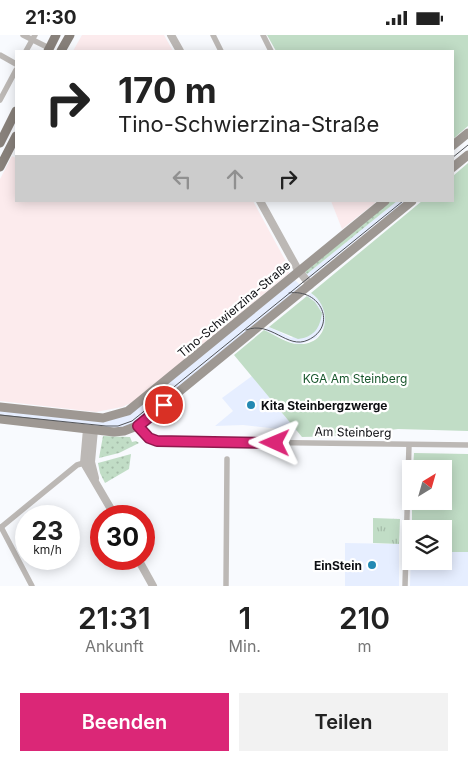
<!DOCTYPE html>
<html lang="de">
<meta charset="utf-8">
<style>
:root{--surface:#fff;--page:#f2f2f2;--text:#222;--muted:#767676;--accent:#db2777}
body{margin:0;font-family:Inter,sans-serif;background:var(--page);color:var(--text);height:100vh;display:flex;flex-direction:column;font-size:19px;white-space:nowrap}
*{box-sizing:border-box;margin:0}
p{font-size:16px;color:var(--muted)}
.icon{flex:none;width:28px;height:28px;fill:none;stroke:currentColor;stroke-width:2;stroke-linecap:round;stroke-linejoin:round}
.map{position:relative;height:551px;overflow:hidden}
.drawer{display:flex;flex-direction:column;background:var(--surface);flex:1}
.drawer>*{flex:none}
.guide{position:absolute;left:15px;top:15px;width:439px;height:152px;border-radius:0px;box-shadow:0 2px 12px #0003;background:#fff;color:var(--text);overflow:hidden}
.needle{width:32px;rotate:37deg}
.tools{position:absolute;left:402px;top:425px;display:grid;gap:10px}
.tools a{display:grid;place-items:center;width:50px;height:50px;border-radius:0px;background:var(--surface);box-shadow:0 2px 12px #0003;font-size:25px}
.speed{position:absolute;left:15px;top:470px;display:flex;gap:10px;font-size:25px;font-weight:700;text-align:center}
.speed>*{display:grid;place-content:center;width:65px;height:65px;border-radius:50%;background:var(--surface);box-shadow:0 2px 12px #0003;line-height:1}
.speed small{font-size:12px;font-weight:400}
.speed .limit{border:8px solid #d22;background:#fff;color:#111}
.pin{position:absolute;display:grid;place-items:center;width:42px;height:42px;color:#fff;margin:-21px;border:2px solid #fff;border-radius:50%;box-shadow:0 1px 5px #0007}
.me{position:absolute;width:55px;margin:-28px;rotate:271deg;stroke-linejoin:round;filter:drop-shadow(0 0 4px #0008)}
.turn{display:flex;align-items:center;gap:18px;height:105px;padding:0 20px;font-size:22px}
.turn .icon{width:65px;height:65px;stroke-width:2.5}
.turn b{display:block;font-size:35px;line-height:42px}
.lanes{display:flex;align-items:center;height:48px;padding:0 20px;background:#0003;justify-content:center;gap:25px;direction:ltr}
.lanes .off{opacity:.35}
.eta{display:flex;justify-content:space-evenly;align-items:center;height:85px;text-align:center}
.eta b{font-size:30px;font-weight:600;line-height:35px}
.primary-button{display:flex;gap:10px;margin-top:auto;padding:10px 20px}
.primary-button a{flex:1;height:58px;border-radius:0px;background:var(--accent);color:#fff;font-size:20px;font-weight:600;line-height:58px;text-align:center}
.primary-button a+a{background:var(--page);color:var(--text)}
.status{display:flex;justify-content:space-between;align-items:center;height:35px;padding:0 25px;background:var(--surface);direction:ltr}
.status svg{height:14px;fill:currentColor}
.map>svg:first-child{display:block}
.commercial{fill:#fcebed}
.built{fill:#e6eeff}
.grass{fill:url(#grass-dots)}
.park{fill:url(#park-tufts)}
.garden{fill:#c1ddc6}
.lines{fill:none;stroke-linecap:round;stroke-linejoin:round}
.minor{stroke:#bcb8b5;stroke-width:5.5}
.tertiary{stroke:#bcb8b5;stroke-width:8}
.secondary{stroke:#9e9893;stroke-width:9}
.primary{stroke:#88817b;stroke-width:9}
.tram{stroke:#535559;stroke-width:1}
.route-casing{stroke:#8e194d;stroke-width:12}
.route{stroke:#db2777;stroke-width:9}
.poi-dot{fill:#2489b2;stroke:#fff;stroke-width:2}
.labels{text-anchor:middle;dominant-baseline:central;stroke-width:4.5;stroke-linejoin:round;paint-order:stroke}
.street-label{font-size:12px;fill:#0e0f13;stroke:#fff}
.park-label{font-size:12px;fill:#19572d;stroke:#fff}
.poi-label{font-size:12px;font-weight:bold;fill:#0e0f13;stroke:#fff;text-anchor:start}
</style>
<div class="status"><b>21:30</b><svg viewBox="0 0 49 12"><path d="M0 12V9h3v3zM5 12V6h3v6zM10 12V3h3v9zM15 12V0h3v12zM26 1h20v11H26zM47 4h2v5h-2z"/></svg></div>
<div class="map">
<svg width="468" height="551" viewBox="0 0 468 551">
<defs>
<pattern id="grass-dots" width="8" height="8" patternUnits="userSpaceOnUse" patternTransform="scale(1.25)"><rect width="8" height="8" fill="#c1ddc6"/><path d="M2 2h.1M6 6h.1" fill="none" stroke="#a5bca9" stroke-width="1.8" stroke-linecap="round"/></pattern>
<pattern id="park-tufts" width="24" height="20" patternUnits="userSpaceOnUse" patternTransform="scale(1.25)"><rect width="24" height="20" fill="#c1ddc6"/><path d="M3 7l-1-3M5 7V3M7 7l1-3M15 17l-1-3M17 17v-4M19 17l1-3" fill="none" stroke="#a5bca9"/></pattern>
</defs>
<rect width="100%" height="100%" fill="#f8fafe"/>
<!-- commercial -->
<g class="commercial">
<polygon points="82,0 164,0 173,16 73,16"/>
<polygon points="12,121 16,123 16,166 253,166 290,234 289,238 133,367 122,372 96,377 0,366 0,144"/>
<polygon points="331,166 374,166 375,168 342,194"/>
</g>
<!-- built -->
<g class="built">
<polygon points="397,166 408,166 387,183 386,181 310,243 307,239"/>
<polygon points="295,245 302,252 136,389 114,394 0,383 0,375 106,386 126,381"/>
<polygon points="311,258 323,269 326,282 324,292 316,303 301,309 293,308 264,295 269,292 292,303 315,267 307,261"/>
<polygon points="252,341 297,396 243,390 215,391 233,376 222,363"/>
<polygon points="345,508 399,509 399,551 345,551"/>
<polygon points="444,517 468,517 468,551 410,551 411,518 411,526 444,526"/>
</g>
<!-- grass -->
<g class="grass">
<polygon points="390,166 397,166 307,239 305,237"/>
<polygon points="103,401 130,402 132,407 136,406 139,408 119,418 99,423"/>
<polygon points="131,419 129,434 105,448 100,438 98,428"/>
</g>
<!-- park -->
<polygon class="park" points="373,483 400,484 399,509 373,508"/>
<!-- garden -->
<g class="garden">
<polygon points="267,0 468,0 468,91 453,104 452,16 276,16"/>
<path d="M 468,128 L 468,396 L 398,394 L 339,401 L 302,402 L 234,320 L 264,295 C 276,300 287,310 301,309 C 330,308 332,272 311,258 L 422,166 L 452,166 L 453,141 Z"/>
<path d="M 307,261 L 315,267 L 322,278 C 320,293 314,302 298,304 L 269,292 Z"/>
<polygon points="414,418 468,419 468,517 444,517 444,494 412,494 412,466 444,466 444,434 413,434"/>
</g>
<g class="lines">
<!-- minor -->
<g class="minor">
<polyline points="23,0 49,13"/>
<polyline points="213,0 221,16"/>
<polyline points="263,0 271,16"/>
<polyline points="26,16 35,0"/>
<polyline points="0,20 16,29"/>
<polyline points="0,65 16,35"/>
<polyline points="137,391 149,403 157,406 468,410"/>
<polyline points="1,492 32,551"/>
<polyline points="0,493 77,430 87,427"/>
<polyline points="226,551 227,424"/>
<polyline points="405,551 409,410"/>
</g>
<!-- tertiary -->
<g class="tertiary">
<polyline points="171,0 180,16"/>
<polyline points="260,166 297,233 310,250"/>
<polyline points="87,394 84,428 115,481"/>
<polyline points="94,395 91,427 95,443"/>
<polyline points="138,524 153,551"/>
</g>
<!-- secondary -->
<g class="secondary">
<polyline points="452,111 468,98"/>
<polyline points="452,133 468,120"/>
<polyline points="0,372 103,383 128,376 385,166"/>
<polyline points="0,384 114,397 124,396 137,391 412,166"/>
</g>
<!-- primary -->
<g class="primary">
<polyline points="48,16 56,0"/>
<polyline points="61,16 70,0"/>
<polyline points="0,108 16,76"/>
<polyline points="0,132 16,101"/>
</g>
<!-- tram -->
<g class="tram">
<polyline points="452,123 468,110"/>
<path d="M 246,295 C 271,285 287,315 308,305 C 338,291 321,253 289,258"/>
<polyline points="0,380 106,391 118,391 132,386 403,166"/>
</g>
</g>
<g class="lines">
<defs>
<polyline id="route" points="164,370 138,391 149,403 157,406 275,408"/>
</defs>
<!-- route casing -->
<use href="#route" class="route-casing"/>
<!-- route -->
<use href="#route" class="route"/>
</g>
<!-- markers -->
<g class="poi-dot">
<circle cx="251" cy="370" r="5"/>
<circle cx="372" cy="530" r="5"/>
</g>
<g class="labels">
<!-- street labels -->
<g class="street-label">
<text transform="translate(234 274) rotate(-40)">Tino-Schwierzina-Straße</text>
<text transform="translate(353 397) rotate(1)">Am Steinberg</text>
</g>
<!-- park labels -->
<g class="park-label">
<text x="355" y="343">KGA Am Steinberg</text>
</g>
<!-- poi labels -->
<g class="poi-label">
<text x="261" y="370">Kita Steinbergzwerge</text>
<text x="362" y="530" text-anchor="end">EinStein</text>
</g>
</g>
</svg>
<div class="tools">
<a><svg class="needle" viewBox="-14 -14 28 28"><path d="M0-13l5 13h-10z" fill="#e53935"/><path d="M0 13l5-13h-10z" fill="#767676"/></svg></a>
<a><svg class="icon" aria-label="layers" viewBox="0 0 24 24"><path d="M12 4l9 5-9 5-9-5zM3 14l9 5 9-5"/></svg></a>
</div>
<div class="speed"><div>23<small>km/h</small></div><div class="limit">30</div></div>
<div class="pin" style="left:164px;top:370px;background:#d93025"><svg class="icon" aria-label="arrive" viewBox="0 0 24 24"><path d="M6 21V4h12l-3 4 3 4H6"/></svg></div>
<svg class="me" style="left:275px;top:408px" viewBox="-20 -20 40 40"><path d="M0-17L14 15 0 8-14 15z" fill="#db2777" stroke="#fff" stroke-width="4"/></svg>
<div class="guide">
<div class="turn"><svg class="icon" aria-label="right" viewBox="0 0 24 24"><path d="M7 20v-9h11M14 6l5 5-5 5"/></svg><div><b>170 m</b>Tino-Schwierzina-Straße</div></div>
<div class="lanes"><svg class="icon off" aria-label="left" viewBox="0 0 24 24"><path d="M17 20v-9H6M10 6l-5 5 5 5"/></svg><svg class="icon off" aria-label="ahead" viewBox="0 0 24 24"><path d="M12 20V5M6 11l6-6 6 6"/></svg><svg class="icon" aria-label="right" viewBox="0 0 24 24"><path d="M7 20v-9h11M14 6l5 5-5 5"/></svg></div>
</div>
</div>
<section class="drawer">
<div class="eta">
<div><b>21:31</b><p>Ankunft</p></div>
<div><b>1</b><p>Min.</p></div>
<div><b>210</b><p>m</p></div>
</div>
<div class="primary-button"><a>Beenden</a><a>Teilen</a></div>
</section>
